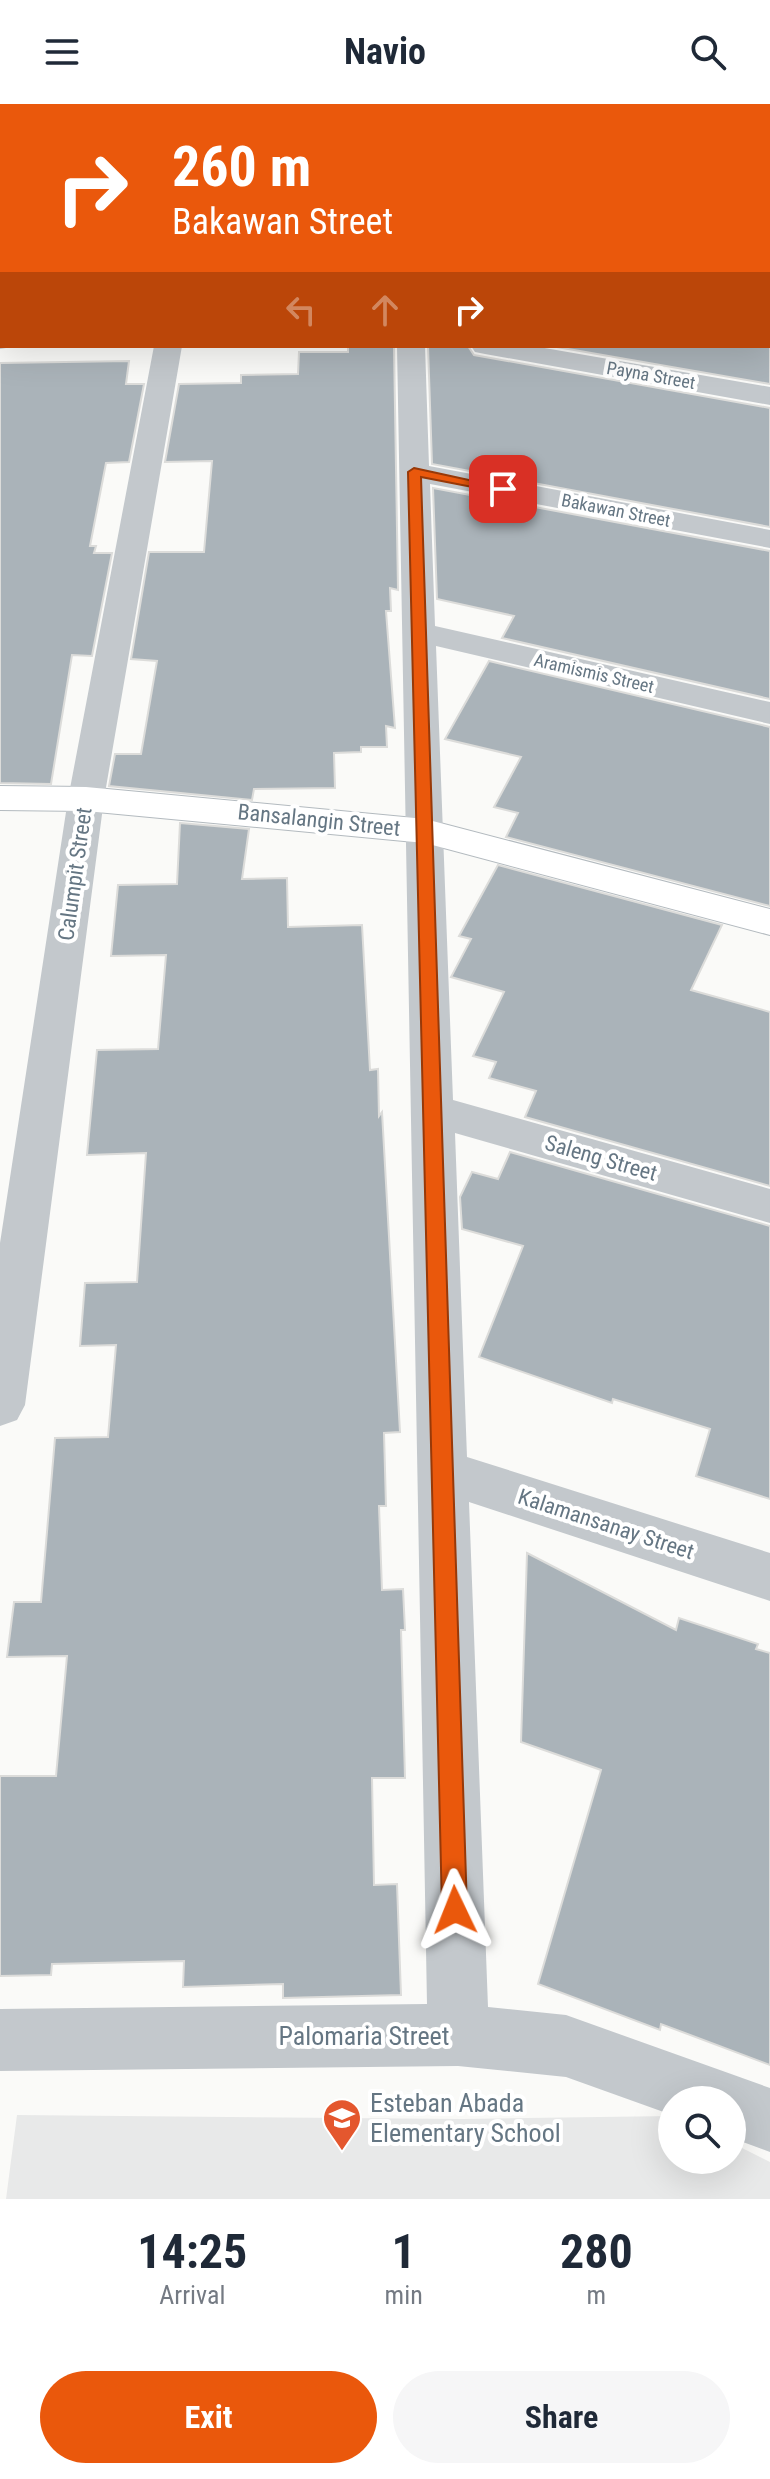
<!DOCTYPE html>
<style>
:root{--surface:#fff;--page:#f6f6f7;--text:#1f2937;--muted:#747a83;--accent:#ea580c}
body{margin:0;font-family:"Roboto Condensed",sans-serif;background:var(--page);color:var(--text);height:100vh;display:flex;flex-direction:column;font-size:30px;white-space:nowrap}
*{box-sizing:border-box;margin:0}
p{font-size:26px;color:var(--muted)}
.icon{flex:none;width:44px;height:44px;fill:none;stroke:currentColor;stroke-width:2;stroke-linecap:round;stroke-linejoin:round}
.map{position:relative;height:2095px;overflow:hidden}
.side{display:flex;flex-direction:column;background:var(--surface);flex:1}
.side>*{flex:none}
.hud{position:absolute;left:0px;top:0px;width:770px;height:244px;box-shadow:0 8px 32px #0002;background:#ea580c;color:#fff;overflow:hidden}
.buttons{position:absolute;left:658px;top:1982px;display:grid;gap:16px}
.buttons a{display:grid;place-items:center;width:88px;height:88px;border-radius:50%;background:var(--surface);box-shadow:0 8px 32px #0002;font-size:40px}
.pin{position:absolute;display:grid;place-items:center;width:68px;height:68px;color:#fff;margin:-34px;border-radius:16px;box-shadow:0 4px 12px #0006}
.me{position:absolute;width:88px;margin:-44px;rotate:358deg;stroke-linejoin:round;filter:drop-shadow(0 0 6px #0008)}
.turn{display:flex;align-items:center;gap:28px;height:168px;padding:0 40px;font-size:36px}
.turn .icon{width:104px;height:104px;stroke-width:2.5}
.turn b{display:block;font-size:56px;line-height:68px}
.lanes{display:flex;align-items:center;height:76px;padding:0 40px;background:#0003;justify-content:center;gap:40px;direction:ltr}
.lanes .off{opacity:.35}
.eta{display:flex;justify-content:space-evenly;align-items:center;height:136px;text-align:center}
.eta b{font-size:48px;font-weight:700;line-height:56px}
.primary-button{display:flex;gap:16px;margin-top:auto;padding:16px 40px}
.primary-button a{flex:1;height:92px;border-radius:48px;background:var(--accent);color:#fff;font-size:32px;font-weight:700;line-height:92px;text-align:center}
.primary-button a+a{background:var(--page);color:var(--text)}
header{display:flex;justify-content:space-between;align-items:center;height:104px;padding:0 40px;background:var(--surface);font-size:36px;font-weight:700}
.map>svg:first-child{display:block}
.built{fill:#e8e9e9}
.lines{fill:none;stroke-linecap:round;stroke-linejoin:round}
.river{fill:#bbc7cb;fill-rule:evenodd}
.building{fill:#aab3b9;stroke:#dcdcda;stroke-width:2}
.secondary-casing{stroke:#b3babf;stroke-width:2}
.lane{fill:#c3c8cc;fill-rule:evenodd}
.street{fill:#c3c8cc;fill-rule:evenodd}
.secondary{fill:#fff;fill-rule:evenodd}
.route{fill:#ea580c;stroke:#983908;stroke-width:2}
.labels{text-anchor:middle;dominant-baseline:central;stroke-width:8;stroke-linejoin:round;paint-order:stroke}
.far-street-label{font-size:18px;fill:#657683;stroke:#fff}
.street-label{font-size:22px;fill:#657683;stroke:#fff}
.near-street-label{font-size:26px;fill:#657683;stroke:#fff}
.near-poi-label{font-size:26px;fill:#657683;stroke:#fff;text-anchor:start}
</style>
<header><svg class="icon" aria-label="menu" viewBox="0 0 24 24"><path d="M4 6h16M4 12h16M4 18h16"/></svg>Navio<svg class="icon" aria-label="search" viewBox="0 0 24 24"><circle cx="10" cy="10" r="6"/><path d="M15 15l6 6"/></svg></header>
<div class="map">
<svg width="770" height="2095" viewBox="0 0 770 2095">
<rect width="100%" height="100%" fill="#fafaf8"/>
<!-- built -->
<polygon class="built" points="17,2011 463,2015 672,2012 672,2056 732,2056 732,2039 770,2058 770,2095 6,2095"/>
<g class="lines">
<!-- river -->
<g class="river">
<rect x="0" y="17" width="2" height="30"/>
<rect x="768" y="159" width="2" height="34"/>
</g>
</g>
<!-- building -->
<g class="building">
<polygon points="348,242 394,242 398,486 390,484 391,507 386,507 395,624 386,622 387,643 361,643 361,648 334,649 335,684 254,685 252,696 109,682 115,650 141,650 157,557 131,555 149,448 204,448 212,357 165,358 179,280 241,279 241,271 298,270 299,248 348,248"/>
<polygon points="428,242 468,242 474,251 770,304 770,423 432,360"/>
<polygon points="551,242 770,242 770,280"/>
<polygon points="129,257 126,280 144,280 129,358 106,359 90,442 96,442 94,449 112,449 92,552 72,551 51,680 0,679 0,259"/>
<polygon points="433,384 770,447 770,595 502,534 514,512 437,495"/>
<polygon points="489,557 770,623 770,802 506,733 518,709 494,703 521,653 445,635"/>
<polygon points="180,719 249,725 242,775 287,774 288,823 362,821 370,966 378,965 379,1012 382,1008 400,1328 384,1329 386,1402 379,1402 382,1486 403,1485 405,1526 401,1526 405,1674 372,1674 374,1781 397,1780 401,1891 283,1894 283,1880 183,1883 184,1857 52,1860 51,1871 0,1872 0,1672 56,1672 67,1552 7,1553 14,1498 41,1498 55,1334 108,1333 116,1241 80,1242 85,1179 137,1178 146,1049 87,1051 97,946 158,945 166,851 111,852 118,781 177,780"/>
<polygon points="498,761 722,821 691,886 770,908 770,1082 525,1013 536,987 489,974 496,958 473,952 504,888 451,873 471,835 459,832"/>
<polygon points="510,1048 770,1122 770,1395 696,1372 710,1325 613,1295 612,1299 479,1253 523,1142 462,1125 460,1093 472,1068 498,1075"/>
<polygon points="527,1449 676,1526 679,1514 758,1540 756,1545 770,1549 770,1961 661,1920 660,1926 538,1880 601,1666 521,1638"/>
</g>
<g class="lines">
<defs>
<polygon id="secondary" points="0,682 86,683 425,715 770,805 770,831 425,739 86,707 0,706"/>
</defs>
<!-- secondary casing -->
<use href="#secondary" class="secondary-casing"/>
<!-- lane -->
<g class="lane">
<rect x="610" y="0" width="14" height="2"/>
<polygon points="663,0 677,0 678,2 664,2"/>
</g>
<!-- street -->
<g class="street">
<rect x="768" y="106" width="2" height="16"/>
<rect x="0" y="107" width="2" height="16"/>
<polygon points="0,229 2,242 12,243 0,245"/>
<polygon points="154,242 182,242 104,695 25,1301 17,1316 0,1322 0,1139 68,695"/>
<polygon points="397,242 425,242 429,362 770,426 770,444 430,380 435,522 770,598 770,620 436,542 453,996 770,1085 770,1119 455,1029 467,1353 770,1449 770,1497 469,1398 488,1903 566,1911 770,1984 770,2048 732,2034 732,1996 672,1996 672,2011 566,1973 458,1962 0,1967 0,1905 427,1900"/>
<polygon points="471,242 533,242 770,283 770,301 485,250 475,248"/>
</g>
<!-- secondary -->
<use href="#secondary" class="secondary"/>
</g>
<!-- route -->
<polygon class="route" points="414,364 510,385 503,389 421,373 467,1806 463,1814 455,1818 446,1814 442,1806 408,368"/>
<!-- icons -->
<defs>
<symbol id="school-pin" viewBox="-11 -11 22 30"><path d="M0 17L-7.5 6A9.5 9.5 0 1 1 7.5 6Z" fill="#e4572e" stroke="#fff"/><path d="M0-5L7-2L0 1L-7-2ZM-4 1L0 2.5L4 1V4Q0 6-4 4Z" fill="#fff"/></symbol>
</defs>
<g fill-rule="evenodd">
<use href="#school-pin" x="320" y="1992" width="44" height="60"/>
</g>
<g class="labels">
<!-- far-street labels -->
<g class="far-street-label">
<text transform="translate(651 271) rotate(10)">Payna Street</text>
<text transform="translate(616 406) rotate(11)">Bakawan Street</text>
<text transform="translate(594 569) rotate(13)">Aramismis Street</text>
</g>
<!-- street labels -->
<g class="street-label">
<text transform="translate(319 716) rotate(6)">Bansalangin Street</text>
<text transform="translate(75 770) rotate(-82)">Calumpit Street</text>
<text transform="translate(601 1054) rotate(16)">Saleng Street</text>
<text transform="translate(606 1420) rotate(18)">Kalamansanay Street</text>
</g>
<!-- near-street labels -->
<g class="near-street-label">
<text x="364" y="1932">Palomaria Street</text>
</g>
<!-- near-poi labels -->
<g class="near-poi-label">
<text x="370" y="1999">Esteban Abada<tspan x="370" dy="30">Elementary School</tspan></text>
</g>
</g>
</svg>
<div class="buttons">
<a><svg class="icon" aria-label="search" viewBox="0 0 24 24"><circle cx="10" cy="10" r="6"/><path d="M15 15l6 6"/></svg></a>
</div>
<div class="pin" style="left:503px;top:385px;background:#d93025"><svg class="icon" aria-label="arrive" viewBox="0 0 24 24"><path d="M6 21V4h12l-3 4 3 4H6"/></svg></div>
<svg class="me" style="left:455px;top:1806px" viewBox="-20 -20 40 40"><path d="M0-17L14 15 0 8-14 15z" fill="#ea580c" stroke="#fff" stroke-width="4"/></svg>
<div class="hud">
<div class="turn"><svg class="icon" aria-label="right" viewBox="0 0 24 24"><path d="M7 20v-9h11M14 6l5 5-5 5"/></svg><div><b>260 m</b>Bakawan Street</div></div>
<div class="lanes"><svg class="icon off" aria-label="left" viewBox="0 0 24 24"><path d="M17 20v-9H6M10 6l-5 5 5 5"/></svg><svg class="icon off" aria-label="ahead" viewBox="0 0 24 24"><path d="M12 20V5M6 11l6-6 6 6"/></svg><svg class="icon" aria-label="right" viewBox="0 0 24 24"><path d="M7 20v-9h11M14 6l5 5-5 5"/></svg></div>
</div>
</div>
<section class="side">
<div class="eta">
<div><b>14:25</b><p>Arrival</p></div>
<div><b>1</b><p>min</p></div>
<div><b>280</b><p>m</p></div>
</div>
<div class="primary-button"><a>Exit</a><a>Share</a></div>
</section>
